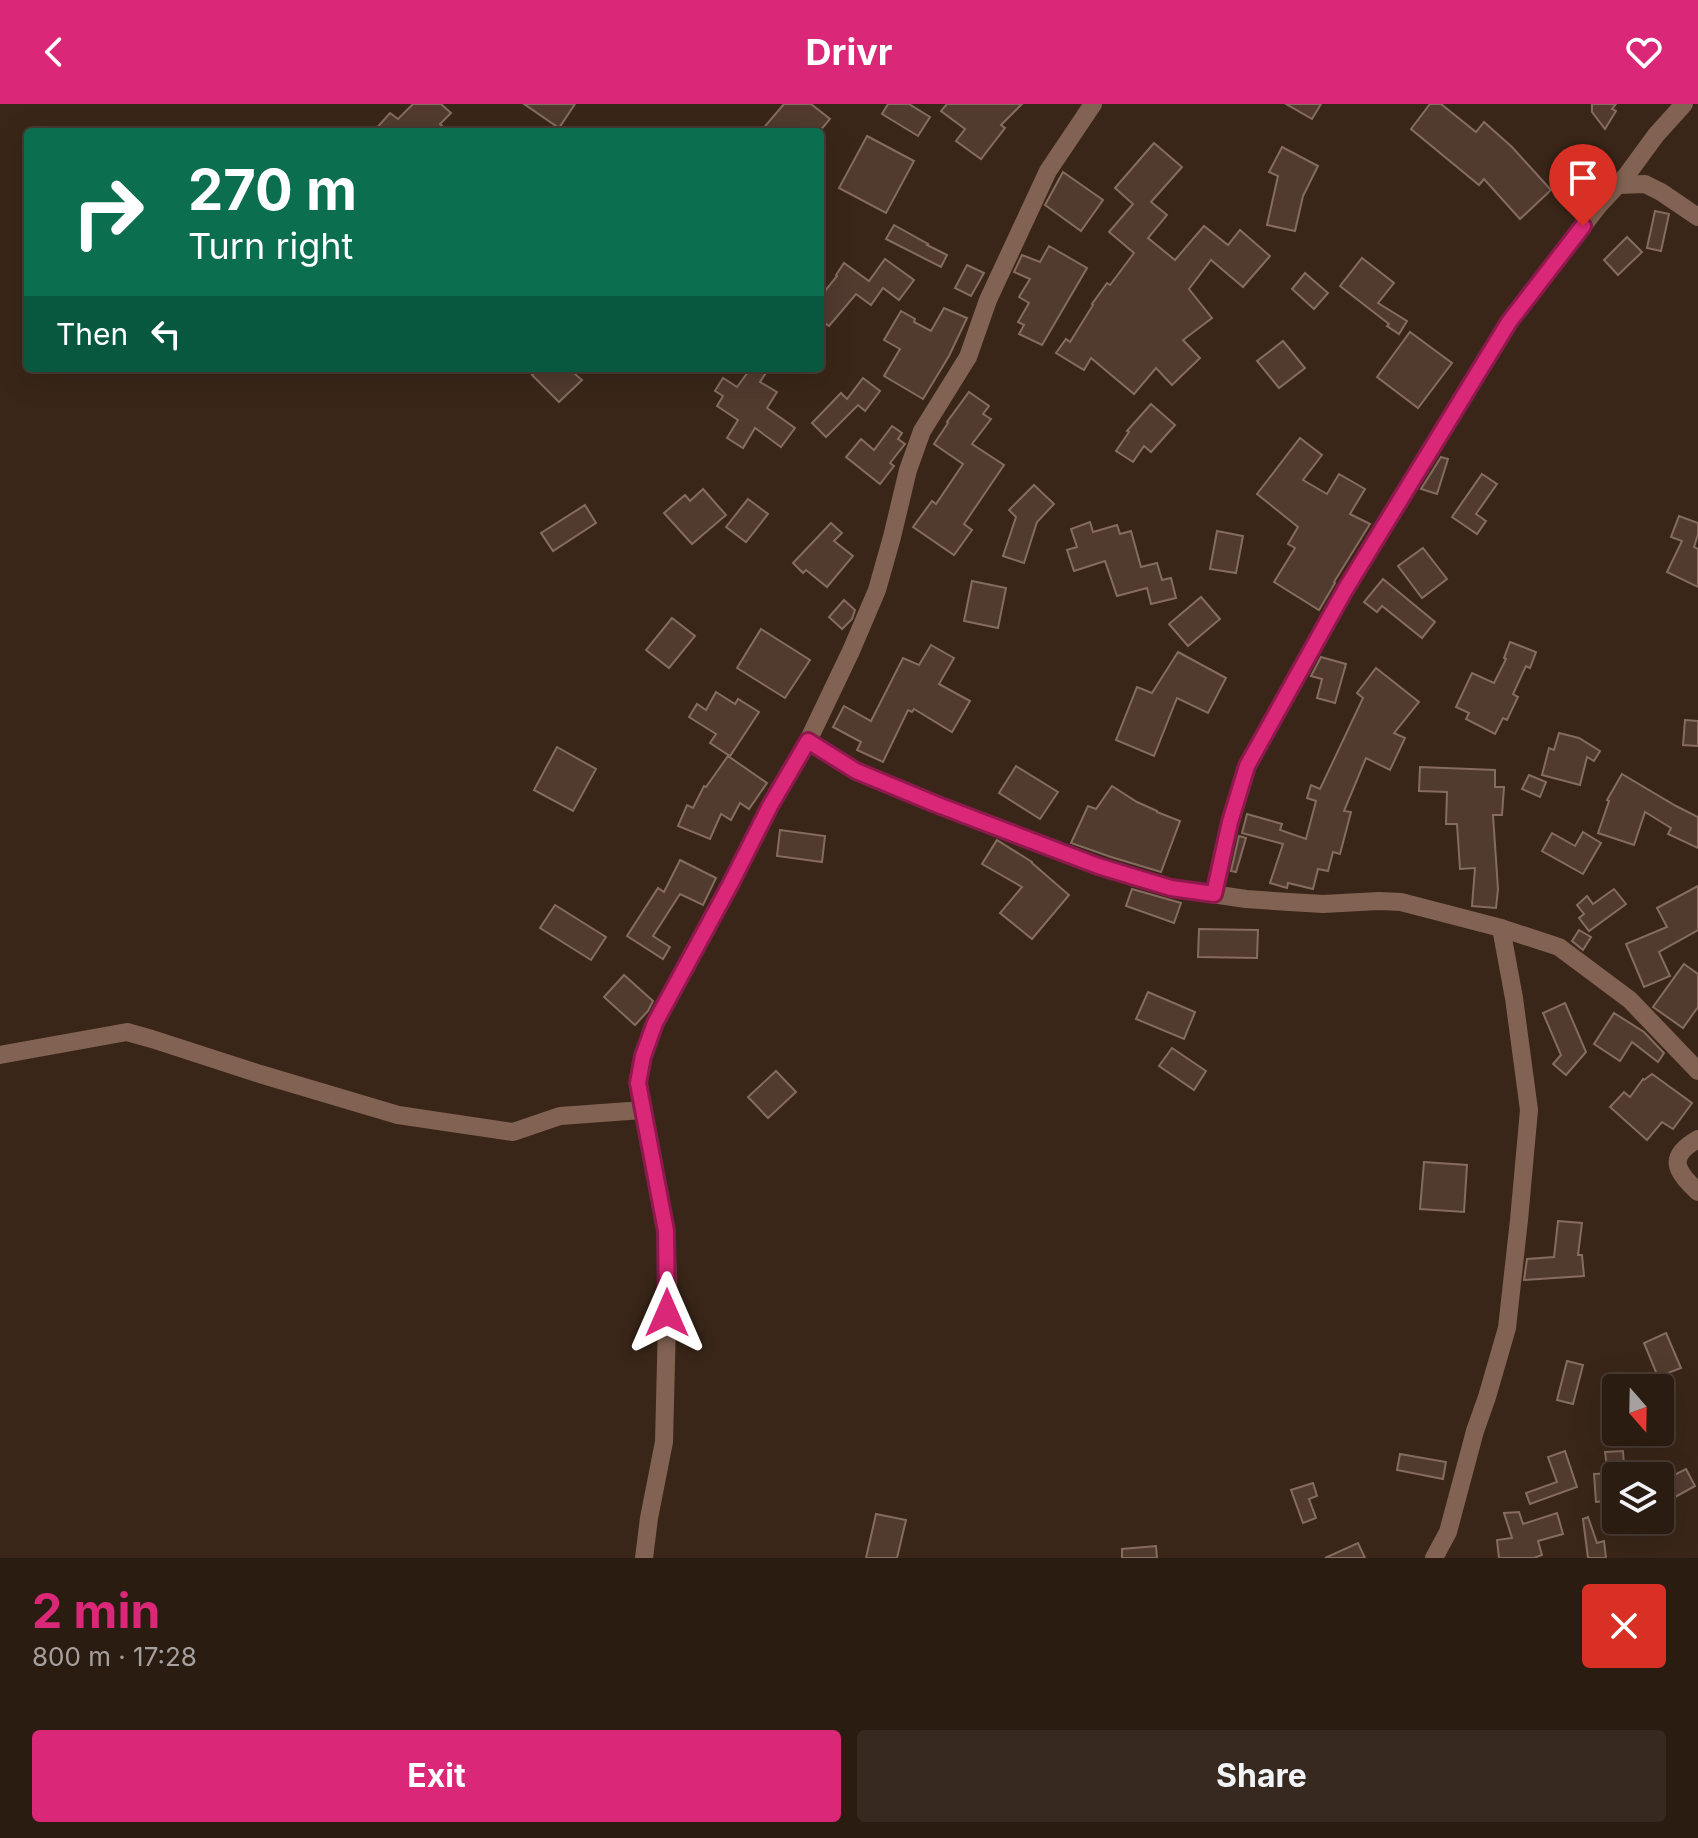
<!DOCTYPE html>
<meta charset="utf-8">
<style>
:root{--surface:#2b1c12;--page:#372920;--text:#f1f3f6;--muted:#a6a19f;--line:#473a32;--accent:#db2777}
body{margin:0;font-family:Inter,sans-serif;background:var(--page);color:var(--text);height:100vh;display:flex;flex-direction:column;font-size:30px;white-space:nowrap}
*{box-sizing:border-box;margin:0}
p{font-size:26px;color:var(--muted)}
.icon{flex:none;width:44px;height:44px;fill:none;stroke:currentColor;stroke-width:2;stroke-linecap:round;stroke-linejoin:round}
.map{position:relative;height:1454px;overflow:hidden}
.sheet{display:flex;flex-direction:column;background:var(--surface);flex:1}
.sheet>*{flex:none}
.hud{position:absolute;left:24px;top:24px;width:800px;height:244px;border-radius:8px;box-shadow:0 8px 32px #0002,0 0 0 2px var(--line);background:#0b6e4f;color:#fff;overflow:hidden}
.needle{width:52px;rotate:160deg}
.controls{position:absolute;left:1602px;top:1270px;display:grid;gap:16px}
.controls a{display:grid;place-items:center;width:72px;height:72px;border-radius:8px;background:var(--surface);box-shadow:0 8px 32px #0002,0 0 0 2px var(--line);font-size:40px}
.pin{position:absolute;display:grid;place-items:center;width:68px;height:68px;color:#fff;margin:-82px -34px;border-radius:50% 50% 50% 0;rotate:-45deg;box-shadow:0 0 8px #0007}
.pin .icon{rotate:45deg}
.me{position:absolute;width:88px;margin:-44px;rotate:0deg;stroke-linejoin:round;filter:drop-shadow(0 0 6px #0008)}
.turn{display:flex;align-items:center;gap:28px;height:168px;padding:0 32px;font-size:36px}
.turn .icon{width:104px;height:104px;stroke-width:2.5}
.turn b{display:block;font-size:56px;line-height:68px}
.then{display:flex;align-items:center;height:76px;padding:0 32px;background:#0003;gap:16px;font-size:30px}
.round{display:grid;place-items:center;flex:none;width:84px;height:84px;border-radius:8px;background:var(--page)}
.summary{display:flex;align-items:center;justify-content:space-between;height:136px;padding:0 32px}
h1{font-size:48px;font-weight:700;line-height:60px;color:var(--accent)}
.primary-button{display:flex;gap:16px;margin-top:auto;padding:16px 32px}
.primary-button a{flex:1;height:92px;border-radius:8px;background:var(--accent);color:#fff;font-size:32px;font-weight:700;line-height:92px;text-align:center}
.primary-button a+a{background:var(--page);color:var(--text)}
header{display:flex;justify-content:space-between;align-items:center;height:104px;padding:0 32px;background:var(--accent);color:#fff;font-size:36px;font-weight:700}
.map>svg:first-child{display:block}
.building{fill:#513a2e;stroke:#856c5f;stroke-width:2}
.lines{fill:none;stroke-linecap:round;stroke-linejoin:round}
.minor{stroke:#826252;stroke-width:18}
.route-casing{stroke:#8e194d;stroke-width:20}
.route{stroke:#db2777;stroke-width:14}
</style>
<header><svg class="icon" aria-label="back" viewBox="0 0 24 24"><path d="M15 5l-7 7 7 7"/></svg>Drivr<svg class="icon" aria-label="heart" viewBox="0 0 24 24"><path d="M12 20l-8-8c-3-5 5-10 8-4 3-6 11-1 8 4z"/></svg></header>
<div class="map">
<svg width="1698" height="1454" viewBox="0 0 1698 1454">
<rect width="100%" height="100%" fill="#392618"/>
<!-- building -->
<g class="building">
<polygon points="413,0 441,0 451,9 440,20 448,28 373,28 390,9 398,15"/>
<polygon points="524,0 575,0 559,24"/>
<polygon points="784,0 811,0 830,15 819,28 760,28"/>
<polygon points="888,0 909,0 930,13 918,32 882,10"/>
<polygon points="947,0 1022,0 1001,21 1005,24 981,55 956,37 965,25 941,7"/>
<polygon points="1286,0 1321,0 1312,15"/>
<polygon points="1430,0 1441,0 1476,28 1484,18 1512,43 1551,86 1520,115 1484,75 1479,81 1411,25"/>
<polygon points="1592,0 1616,0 1612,5 1616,7 1605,25 1592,8"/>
<polygon points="867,32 914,57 886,109 839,84"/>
<polygon points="1154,39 1182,63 1151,98 1167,111 1148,134 1175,156 1204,122 1228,141 1240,126 1270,152 1243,183 1211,156 1189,185 1212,214 1183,236 1200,254 1172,281 1156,264 1134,290 1091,254 1084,266 1056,249 1066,235 1070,238 1093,201 1092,200 1107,179 1110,181 1134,149 1109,128 1133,100 1115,84"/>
<polygon points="1282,43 1318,62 1303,92 1295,127 1267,121 1278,72 1269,68"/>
<polygon points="1063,68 1103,96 1081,127 1045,101"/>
<polygon points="1655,107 1669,110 1661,147 1647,144"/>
<polygon points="894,121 928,140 927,141 947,151 941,163 886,135"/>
<polygon points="1627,133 1642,148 1618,171 1604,156"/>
<polygon points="1049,142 1087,164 1042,241 1019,230 1024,221 1018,218 1029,199 1019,193 1030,175 1014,168 1022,151 1040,158"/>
<polygon points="1362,154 1394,179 1378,199 1407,217 1399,230 1387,222 1389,220 1340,182"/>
<polygon points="885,155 914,176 899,196 883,184 871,201 856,190 829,222 820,215 820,193 837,172 836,171 844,159 869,177"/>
<polygon points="967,161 984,169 971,192 955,184"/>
<polygon points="1305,169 1328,189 1314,205 1292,185"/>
<polygon points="944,204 967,214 949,252 923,295 884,272 900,245 884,236 901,207 915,215 914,218 931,227"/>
<polygon points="1410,228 1452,259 1418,304 1377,273"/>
<polygon points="1283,237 1305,264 1279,284 1257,257"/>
<polygon points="539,264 581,264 575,270 582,276 559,298 532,271"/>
<polygon points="751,264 769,264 760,278 777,288 767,304 795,324 781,343 755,324 743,344 727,334 738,316 717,302 723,292 715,287 723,274 737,283"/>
<polygon points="863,274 880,287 865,307 858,301 826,333 812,319 841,289 847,295"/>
<polygon points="969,288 989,302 983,310 991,315 972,340 1004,361 964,420 972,426 954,451 913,423 932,397 936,400 963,360 934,340 948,319 947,318"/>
<polygon points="1151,300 1175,321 1151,348 1144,342 1133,358 1116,347 1129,328 1127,327"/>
<polygon points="892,322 902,329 898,335 905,340 890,359 894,362 880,380 846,353 861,335 874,346"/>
<polygon points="1300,334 1322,351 1303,376 1327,390 1339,370 1365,385 1350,410 1370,420 1334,478 1335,479 1319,506 1274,478 1295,444 1288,440 1298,423 1257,390"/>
<polygon points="1441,353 1448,355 1437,390 1421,385"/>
<polygon points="1482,370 1497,380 1476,410 1486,417 1477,430 1452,413"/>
<polygon points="1034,381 1054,400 1037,418 1024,459 1003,452 1016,413 1009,406"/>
<polygon points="703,385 726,411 692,440 664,409 685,391 690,397"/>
<polygon points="748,395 768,410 746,438 726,423"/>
<polygon points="585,401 596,419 553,447 541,429"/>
<polygon points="1679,412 1698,419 1698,430 1694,443 1698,445 1698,483 1667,468 1682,437 1671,433"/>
<polygon points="1090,418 1093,428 1117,421 1120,430 1131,427 1141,463 1157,459 1162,476 1171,474 1176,494 1151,500 1147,484 1117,492 1105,457 1074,467 1067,446 1077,443 1071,425"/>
<polygon points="831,419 842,429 834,437 853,452 827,483 806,466 803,469 793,459"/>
<polygon points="1217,427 1243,432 1236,469 1210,465"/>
<polygon points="1423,444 1447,475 1422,494 1398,462"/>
<polygon points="1383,475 1435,518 1422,534 1382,502 1377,508 1364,498"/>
<polygon points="972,477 1006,484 998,524 964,517"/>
<polygon points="1201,493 1220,515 1188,542 1169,520"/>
<polygon points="844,496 855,506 852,515 842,525 829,513"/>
<polygon points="672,514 695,532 669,564 646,546"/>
<polygon points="761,525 810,556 785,594 737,564"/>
<polygon points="1510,538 1536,548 1530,564 1526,562 1513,590 1518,593 1507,616 1503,614 1495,630 1466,615 1469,609 1456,603 1472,569 1494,579 1506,555 1504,554"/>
<polygon points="931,541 954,554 939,580 970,597 952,628 914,605 912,608 908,606 883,658 857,646 861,638 833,623 844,602 871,617 903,554 919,561"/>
<polygon points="1178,548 1226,574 1208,609 1177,594 1154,652 1116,636 1137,583 1152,589"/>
<polygon points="1321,553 1346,560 1335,599 1317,594 1322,575 1311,572"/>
<polygon points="1376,564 1419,598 1394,629 1405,634 1390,666 1366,654 1344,707 1351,708 1340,750 1333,748 1328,767 1318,765 1313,785 1288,779 1287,784 1270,779 1283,740 1242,729 1247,710 1282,720 1280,726 1306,735 1316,697 1307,694 1311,681 1320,685 1363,594 1357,589"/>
<polygon points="716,588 735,600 738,595 759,608 730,652 710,639 716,630 689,613 697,600 706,606"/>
<polygon points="1685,616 1698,617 1698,642 1683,641"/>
<polygon points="1559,629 1579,634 1600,647 1594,657 1587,653 1580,681 1542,671 1549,644 1554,646"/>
<polygon points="557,643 596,665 573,707 534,686"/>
<polygon points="728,652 767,679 749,705 740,699 731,716 721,710 710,735 678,722 687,701 693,704 704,682 706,683"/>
<polygon points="1016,662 1058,688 1040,715 999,689"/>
<polygon points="1420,663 1495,666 1495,683 1504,683 1502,711 1493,711 1498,785 1496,804 1472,802 1475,764 1460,765 1457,720 1446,720 1447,688 1419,687"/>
<polygon points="1622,670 1676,702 1698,713 1698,744 1668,730 1671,724 1645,708 1634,741 1598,729 1609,697 1607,696"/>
<polygon points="1529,671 1546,678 1540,693 1522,685"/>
<polygon points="1112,682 1137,698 1157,707 1157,708 1180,717 1161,768 1111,753 1071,739 1088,702 1096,705"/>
<polygon points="780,726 825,732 822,758 777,752"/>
<polygon points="1583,728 1601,739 1583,770 1542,747 1552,729 1575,742"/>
<polygon points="1239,732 1246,734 1236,768 1231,767"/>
<polygon points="997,736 1032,758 1032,759 1069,791 1032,835 1000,809 1022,783 982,760"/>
<polygon points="680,756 716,774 703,801 680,790 653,832 670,843 663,855 627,832 658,784 664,788"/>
<polygon points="1698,782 1698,826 1659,848 1670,872 1644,883 1626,840 1667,823 1657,804"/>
<polygon points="1132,785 1181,799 1174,819 1126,802"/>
<polygon points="1614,785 1626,800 1589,827 1579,814 1584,810 1577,801 1587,792 1593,800"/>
<polygon points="555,801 606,833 591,856 540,824"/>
<polygon points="1199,825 1258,826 1257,854 1198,853"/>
<polygon points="1579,826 1591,833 1583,846 1572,837"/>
<polygon points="1684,860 1698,870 1698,903 1683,924 1653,903"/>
<polygon points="624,871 653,897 648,907 635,921 604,893"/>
<polygon points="1148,888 1195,908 1184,935 1136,915"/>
<polygon points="1565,899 1586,948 1566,971 1553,960 1561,951 1543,909"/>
<polygon points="1614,909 1644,928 1664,949 1658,958 1632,938 1620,957 1594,940"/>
<polygon points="1172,944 1206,967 1194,986 1159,962"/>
<polygon points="776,967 796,988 768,1014 748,993"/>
<polygon points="1652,970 1692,999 1673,1025 1662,1018 1647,1036 1610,1003 1624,988 1630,993 1643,975 1644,976"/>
<polygon points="1424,1058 1467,1061 1464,1108 1420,1105"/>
<polygon points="1558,1117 1582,1119 1578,1151 1582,1151 1584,1172 1524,1176 1527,1155 1554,1153"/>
<polygon points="1666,1229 1681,1264 1658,1273 1644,1239"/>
<polygon points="1567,1257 1583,1261 1573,1300 1557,1296"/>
<polygon points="1565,1347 1577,1383 1530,1400 1526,1389 1557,1378 1548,1353"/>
<polygon points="1623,1347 1624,1361 1607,1363 1605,1348"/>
<polygon points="1400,1350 1446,1358 1443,1375 1397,1366"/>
<polygon points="1686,1365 1695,1382 1666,1398 1660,1386 1660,1378"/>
<polygon points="1614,1369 1616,1396 1596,1398 1594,1370"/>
<polygon points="1313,1379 1317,1392 1309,1395 1316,1414 1303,1419 1291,1386"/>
<polygon points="1519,1408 1523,1420 1557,1409 1563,1430 1538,1437 1542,1451 1534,1454 1499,1454 1497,1436 1512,1434 1504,1409"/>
<polygon points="876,1410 906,1416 897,1454 866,1454"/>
<polygon points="1588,1413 1597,1439 1604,1437 1606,1454 1588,1454 1583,1415"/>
<polygon points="1358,1439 1365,1454 1325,1454"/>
<polygon points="1156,1442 1157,1454 1122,1454 1122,1445"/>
</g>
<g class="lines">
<!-- minor -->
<g class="minor">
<polyline points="1617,81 1645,80 1661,88 1698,113"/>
<polyline points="808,637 856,667 938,701 1098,762 1171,784 1246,795 1289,798 1323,800 1379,797 1401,798 1501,824 1559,843 1630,896 1698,967"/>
<polyline points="1214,790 1230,718 1247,662 1345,486 1509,218 1599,101 1626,72 1656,31 1684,0"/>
<polyline points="0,951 127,928 152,935 260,970 398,1011 513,1028 560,1012 643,1006"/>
<path d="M 1698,1035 C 1666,1053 1676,1067 1698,1088"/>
<polyline points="644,1454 649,1414 664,1338 668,1178 666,1127 638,979 643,952 655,919 730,781 770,702 808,637 851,547 877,486 892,433 908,366 922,327 968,253 988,196 1048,67 1093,0"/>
<polyline points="1434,1454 1448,1428 1475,1327 1487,1293 1507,1224 1519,1116 1529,1006 1514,894 1501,824"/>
</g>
</g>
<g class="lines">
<defs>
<polyline id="route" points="667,1209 666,1127 638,979 643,952 655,919 730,781 770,702 808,637 856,667 938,701 1098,762 1171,784 1214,790 1230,718 1247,662 1345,486 1509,218 1583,122"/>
</defs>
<!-- route casing -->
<use href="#route" class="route-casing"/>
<!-- route -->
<use href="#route" class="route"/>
</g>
</svg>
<div class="controls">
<a><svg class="needle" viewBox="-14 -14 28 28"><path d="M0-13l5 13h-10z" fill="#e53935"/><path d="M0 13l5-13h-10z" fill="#a6a19f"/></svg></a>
<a><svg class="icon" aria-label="layers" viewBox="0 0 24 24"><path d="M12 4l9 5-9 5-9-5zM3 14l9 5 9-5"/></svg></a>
</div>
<div class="pin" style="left:1583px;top:122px;background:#d93025"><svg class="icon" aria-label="arrive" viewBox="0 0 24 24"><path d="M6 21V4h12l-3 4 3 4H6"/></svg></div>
<svg class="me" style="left:667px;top:1209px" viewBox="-20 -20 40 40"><path d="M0-17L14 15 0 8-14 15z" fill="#db2777" stroke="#fff" stroke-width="4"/></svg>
<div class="hud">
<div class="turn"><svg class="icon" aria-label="right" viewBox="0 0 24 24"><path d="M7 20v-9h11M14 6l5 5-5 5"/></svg><div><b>270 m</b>Turn right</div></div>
<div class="then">Then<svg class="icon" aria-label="left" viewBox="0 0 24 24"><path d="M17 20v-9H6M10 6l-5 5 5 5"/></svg></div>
</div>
</div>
<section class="sheet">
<div class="summary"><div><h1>2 min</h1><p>800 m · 17:28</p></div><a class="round" style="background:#d93025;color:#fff"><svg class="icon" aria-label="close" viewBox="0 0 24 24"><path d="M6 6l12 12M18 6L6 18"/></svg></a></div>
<div class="primary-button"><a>Exit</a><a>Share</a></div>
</section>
